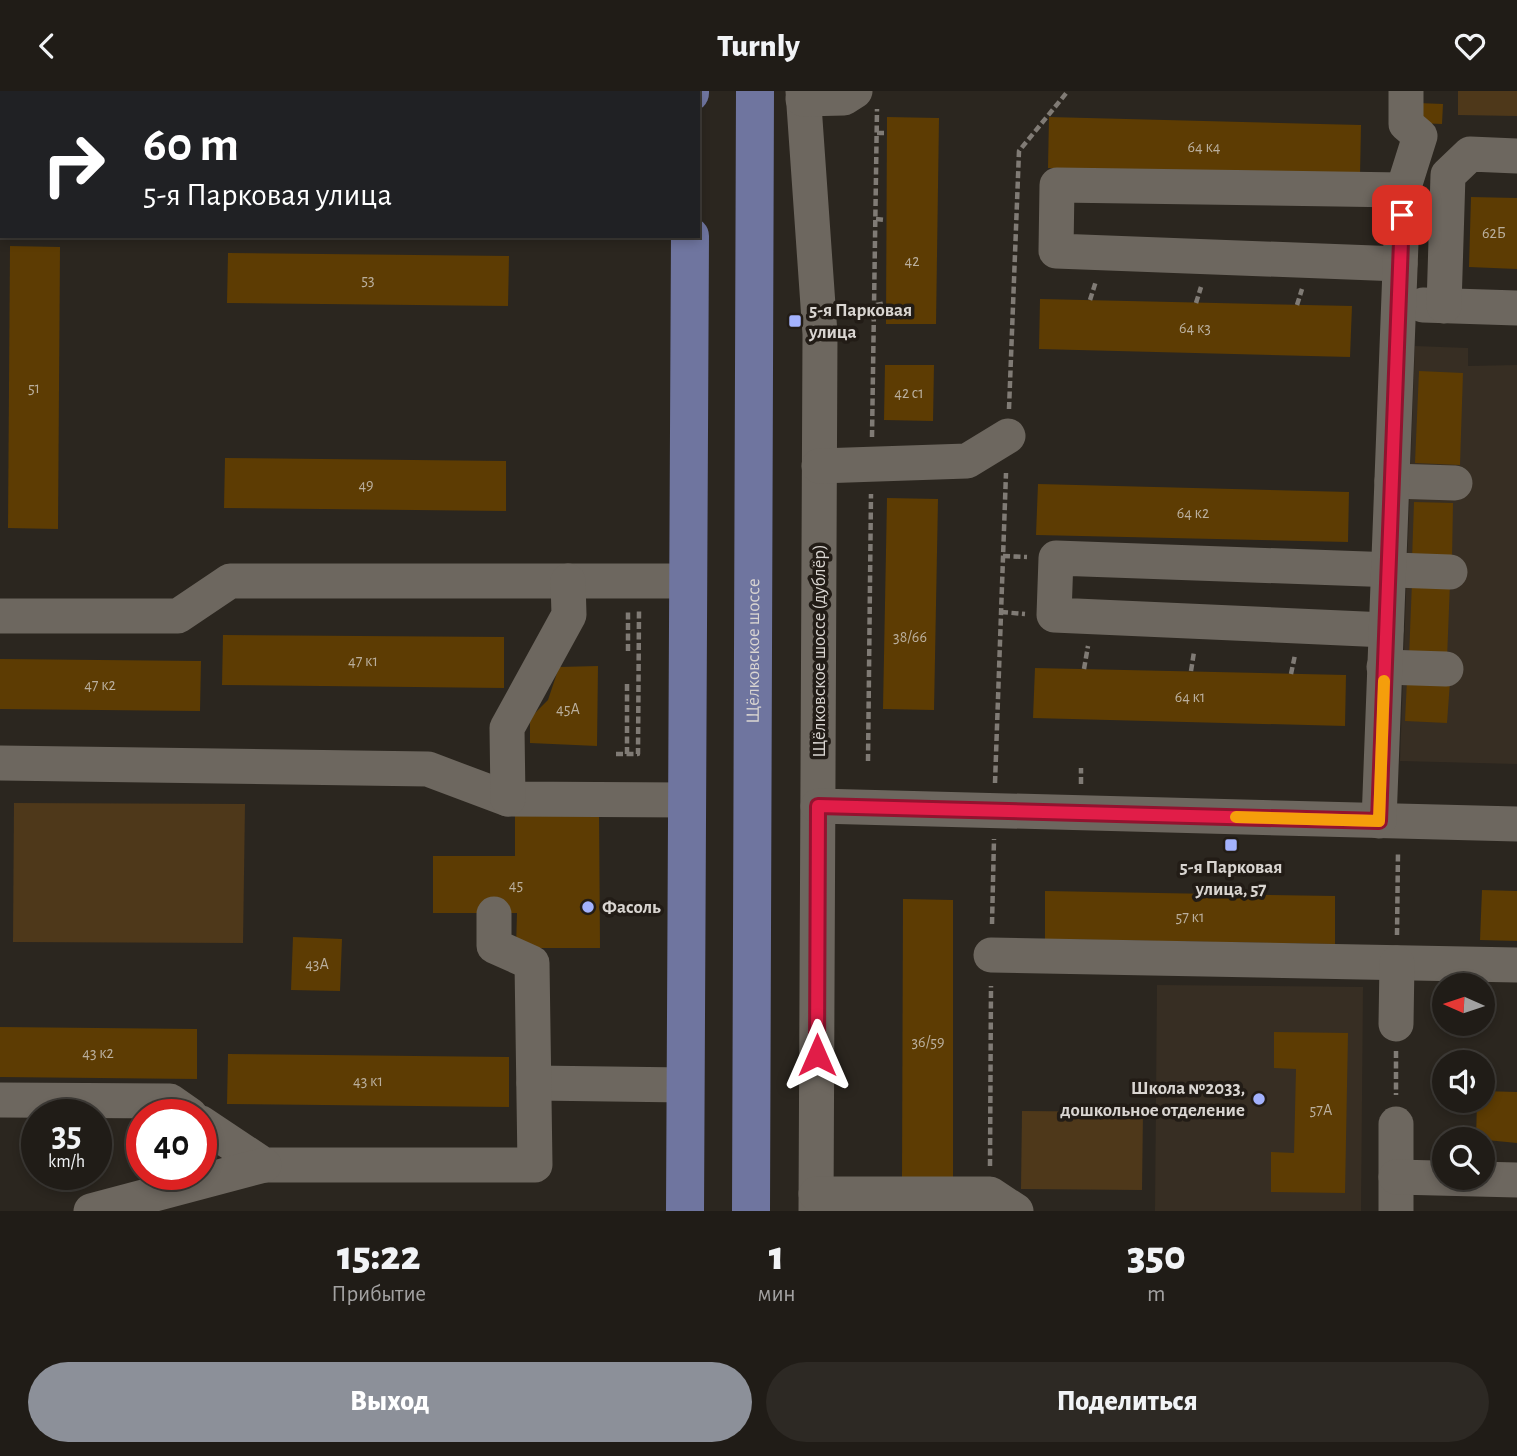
<!DOCTYPE html>
<html lang="ru">
<meta charset="utf-8">
<style>
:root{--surface:#201c17;--page:#2d2924;--text:#f1f3f6;--muted:#a2a1a1;--line:#3d3a36;--accent:#8c9099}
body{margin:0;font-family:"Alegreya Sans",sans-serif;background:var(--page);color:var(--text);height:100vh;display:flex;flex-direction:column;font-size:26px;white-space:nowrap}
*{box-sizing:border-box;margin:0}
p{font-size:23px;color:var(--muted)}
.icon{flex:none;width:38px;height:38px;fill:none;stroke:currentColor;stroke-width:2;stroke-linecap:round;stroke-linejoin:round}
.map{position:relative;height:1120px;overflow:hidden}
.drawer{display:flex;flex-direction:column;background:var(--surface);flex:1}
.drawer>*{flex:none}
.guide{position:absolute;left:0px;top:0px;width:700px;height:147px;box-shadow:0 4px 10px #0003,0 0 0 2px var(--line);background:#202124;color:#fff;overflow:hidden}
.needle{width:46px;rotate:273deg}
.tools{position:absolute;left:1432px;top:882px;display:grid;gap:14px}
.tools a{display:grid;place-items:center;width:63px;height:63px;border-radius:50%;background:var(--surface);box-shadow:0 4px 10px #0003,0 0 0 2px var(--line);font-size:35px}
.speed{position:absolute;left:21px;top:1008px;display:flex;gap:14px;font-size:35px;font-weight:700;text-align:center}
.speed>*{display:grid;place-content:center;width:91px;height:91px;border-radius:50%;background:var(--surface);box-shadow:0 4px 10px #0003,0 0 0 2px var(--line);line-height:1}
.speed small{font-size:18px;font-weight:400}
.speed .limit{border:10px solid #d22;background:#fff;color:#111}
.pin{position:absolute;display:grid;place-items:center;width:60px;height:60px;color:#fff;margin:-30px;border-radius:14px;box-shadow:0 4px 10px #0006}
.me{position:absolute;width:77px;margin:-38px;rotate:0deg;stroke-linejoin:round;filter:drop-shadow(0 0 5px #0008)}
.turn{display:flex;align-items:center;gap:24px;height:147px;padding:0 28px;font-size:32px}
.turn .icon{width:91px;height:91px;stroke-width:2.5}
.turn b{display:block;font-size:49px;line-height:60px}
.eta{display:flex;justify-content:space-evenly;align-items:center;height:119px;text-align:center}
.eta b{font-size:42px;font-weight:800;line-height:49px}
.action{display:flex;gap:14px;margin-top:auto;padding:14px 28px}
.action a{flex:1;height:80px;border-radius:42px;background:var(--accent);color:#fff;font-size:28px;font-weight:800;line-height:80px;text-align:center}
.action a+a{background:var(--page);color:var(--text)}
header{display:flex;justify-content:space-between;align-items:center;height:91px;padding:0 28px;background:var(--surface);font-size:32px;font-weight:800}
.map>svg:first-child{display:block}
.built{fill:#372e23}
.green{fill:#4e381a}
.building{fill:#5d3c03}
.lines{fill:none;stroke-linecap:round;stroke-linejoin:round}
.path{stroke:#807b75;stroke-width:4.5;stroke-dasharray:7 3.5;stroke-linecap:butt}
.minor{stroke:#6d675f;stroke-width:35}
.major{stroke:#6f759f;stroke-width:38}
.route-casing{stroke:#92132f;stroke-width:18}
.route{stroke:#e11d48;stroke-width:12}
.slow{stroke:#f59e0b;stroke-width:12}
.poi-dot{fill:#a3b2fd;stroke:#221c16;stroke-width:2.5}
.labels{text-anchor:middle;dominant-baseline:central;stroke-width:7;stroke-linejoin:round;paint-order:stroke}
.number-label{font-size:16px;fill:#baaf9e}
.poi-label{font-size:19px;font-weight:bold;fill:#d9d5d1;stroke:#221c16;text-anchor:start}
.street-label{font-size:19px;fill:#d9d5d1;stroke:#221c16}
</style>
<header><svg class="icon" aria-label="back" viewBox="0 0 24 24"><path d="M15 5l-7 7 7 7"/></svg>Turnly<svg class="icon" aria-label="heart" viewBox="0 0 24 24"><path d="M12 20l-8-8c-3-5 5-10 8-4 3-6 11-1 8 4z"/></svg></header>
<div class="map">
<svg width="1517" height="1120" viewBox="0 0 1517 1120">
<rect width="100%" height="100%" fill="#2b261f"/>
<!-- built -->
<g class="built">
<polygon points="1415,255 1468,257 1468,275 1517,274 1517,673 1400,670"/>
<polygon points="1157,894 1363,896 1361,1120 1155,1120"/>
</g>
<!-- green -->
<g class="green">
<polygon points="1458,0 1517,0 1517,25 1458,24"/>
<polygon points="14,712 245,713 243,852 13,851"/>
<polygon points="1022,1020 1143,1021 1142,1099 1021,1098"/>
</g>
<!-- building -->
<g class="building">
<polygon points="1418,12 1443,13 1442,33 1417,32"/>
<polygon points="887,26 939,27 936,233 886,233"/>
<polygon points="1049,26 1361,34 1360,85 1048,77"/>
<polygon points="1471,106 1517,107 1517,178 1469,176"/>
<polygon points="10,155 60,156 58,438 8,437"/>
<polygon points="228,162 509,165 508,215 227,212"/>
<polygon points="1040,208 1352,215 1350,266 1039,258"/>
<polygon points="885,274 934,274 933,330 884,329"/>
<polygon points="1419,280 1463,282 1460,374 1415,372"/>
<polygon points="225,367 506,370 506,420 224,417"/>
<polygon points="1038,393 1349,401 1348,451 1036,444"/>
<polygon points="887,407 938,408 934,619 883,618"/>
<polygon points="1414,411 1453,412 1452,470 1412,469"/>
<polygon points="1412,491 1450,492 1447,568 1409,566"/>
<polygon points="223,544 504,546 504,597 222,594"/>
<polygon points="0,568 201,570 200,620 0,618"/>
<polygon points="598,575 597,655 530,652 530,627 548,609 559,576"/>
<polygon points="1035,577 1346,584 1345,635 1033,627"/>
<polygon points="1407,589 1450,591 1447,632 1405,630"/>
<polygon points="515,718 599,718 600,857 516,857 517,822 433,822 433,765 515,765"/>
<polygon points="1482,799 1517,800 1517,850 1480,849"/>
<polygon points="1045,800 1335,805 1335,853 1045,848"/>
<polygon points="903,808 953,809 953,1090 902,1091"/>
<polygon points="293,846 342,848 340,900 291,899"/>
<polygon points="0,936 197,938 197,988 0,986"/>
<polygon points="1274,941 1348,942 1345,1102 1271,1101 1271,1061 1294,1062 1296,978 1274,977"/>
<polygon points="228,963 509,966 509,1016 227,1013"/>
<polygon points="1482,1000 1517,1001 1517,1052 1476,1048 1477,1010 1482,1010"/>
</g>
<g class="lines">
<!-- path -->
<g class="path">
<polyline points="877,42 887,42"/>
<polyline points="0,92 2,92"/>
<polyline points="876,128 886,129"/>
<polyline points="1090,209 1096,190"/>
<polyline points="1196,212 1201,196"/>
<polyline points="876,214 886,212"/>
<polyline points="1297,214 1302,198"/>
<polyline points="1009,318 1019,60 1068,0"/>
<polyline points="872,346 877,18"/>
<polyline points="1003,465 1027,466"/>
<polyline points="1001,521 1025,523"/>
<polyline points="628,560 628,519"/>
<polyline points="1084,578 1088,555"/>
<polyline points="1191,580 1194,561"/>
<polyline points="1291,583 1295,564"/>
<polyline points="616,663 638,663 639,520"/>
<polyline points="627,663 627,592"/>
<polyline points="868,670 871,403"/>
<polyline points="995,692 1006,382"/>
<polyline points="1081,693 1081,677"/>
<polyline points="992,833 994,748"/>
<polyline points="1397,844 1398,761"/>
<polyline points="1396,960 1396,1004"/>
<polyline points="990,1075 991,895"/>
</g>
<!-- minor -->
<g class="minor">
<polyline points="175,0 176,2"/>
<polyline points="531,0 531,2"/>
<polyline points="803,0 820,243 816,1120"/>
<polyline points="803,8 844,7 855,0"/>
<polyline points="1400,173 1056,160 1057,94 1403,99"/>
<polyline points="1423,214 1517,217"/>
<polyline points="1444,215 1448,84 1470,63 1517,65"/>
<polyline points="819,375 967,370 1008,345"/>
<polyline points="1392,390 1455,392"/>
<polyline points="0,525 178,525 230,490 689,490"/>
<polyline points="1386,539 1054,524 1056,467 1450,481"/>
<polyline points="1384,576 1446,578"/>
<polyline points="0,672 428,678 508,708 687,709"/>
<polyline points="508,708 507,637 569,524 568,490"/>
<polyline points="818,715 1517,733"/>
<polyline points="1379,730 1403,99 1420,45 1406,33 1406,0"/>
<polyline points="991,864 1517,874"/>
<polyline points="1396,933 1397,872"/>
<polyline points="534,992 686,994"/>
<polyline points="0,1009 170,1010 190,1024"/>
<polyline points="201,1032 264,1074 535,1074 532,872 494,855 494,823"/>
<polyline points="1396,1033 1396,1120"/>
<polyline points="1396,1086 1517,1089"/>
<polyline points="816,1103 990,1103 1016,1120"/>
<polyline points="91,1120 264,1074"/>
</g>
<!-- major -->
<g class="major">
<polyline points="690,2 690,0"/>
<polyline points="685,1120 690,145"/>
<path id="s1" d="M 751,1120 L 755,0"/>
</g>
</g>
<g class="lines">
<defs>
<polyline id="route" points="817,964 818,715 1379,730 1402,124"/>
</defs>
<!-- route casing -->
<use href="#route" class="route-casing"/>
<!-- route -->
<use href="#route" class="route"/>
<!-- slow -->
<polyline class="slow" points="1236,726 1379,730 1384,590"/>
</g>
<!-- markers -->
<g class="poi-dot">
<rect x="788" y="223" width="14" height="14" rx="3.5"/>
<rect x="1224" y="747" width="14" height="14" rx="3.5"/>
<circle cx="588" cy="816" r="7"/>
<circle cx="1259" cy="1008" r="7"/>
</g>
<g class="labels">
<!-- number labels -->
<g class="number-label">
<text x="1204" y="56">64 к4</text>
<text x="1494" y="142">62Б</text>
<text x="912" y="170">42</text>
<text x="368" y="189">53</text>
<text x="1195" y="237">64 к3</text>
<text x="34" y="297">51</text>
<text x="909" y="302">42 с1</text>
<text x="366" y="394">49</text>
<text x="1193" y="422">64 к2</text>
<text x="910" y="546">38/66</text>
<text x="363" y="570">47 к1</text>
<text x="100" y="594">47 к2</text>
<text x="1190" y="606">64 к1</text>
<text x="568" y="618">45А</text>
<text x="516" y="794">45</text>
<text x="1190" y="826">57 к1</text>
<text x="317" y="873">43А</text>
<text x="928" y="951">36/59</text>
<text x="98" y="962">43 к2</text>
<text x="368" y="990">43 к1</text>
<text x="1321" y="1019">57А</text>
</g>
<!-- poi labels -->
<g class="poi-label">
<text x="809" y="219">5-я Парковая<tspan x="809" dy="22">улица</tspan></text>
<text x="1231" y="776" text-anchor="middle">5-я Парковая<tspan x="1231" dy="22">улица, 57</tspan></text>
<text x="602" y="816">Фасоль</text>
<text x="1245" y="997" text-anchor="end">Школа №2033,<tspan x="1245" dy="22">дошкольное отделение</tspan></text>
</g>
<!-- street labels -->
<g class="street-label">
<text stroke="none"><textPath href="#s1" startOffset="560">Щёлковское шоссе</textPath></text>
<text transform="translate(819 560) rotate(-90)">Щёлковское шоссе (дублёр)</text>
</g>
</g>
</svg>
<div class="tools">
<a><svg class="needle" viewBox="-14 -14 28 28"><path d="M0-13l5 13h-10z" fill="#e53935"/><path d="M0 13l5-13h-10z" fill="#a2a1a1"/></svg></a>
<a><svg class="icon" aria-label="sound" viewBox="0 0 24 24"><path d="M4 9h4l5-4v14l-5-4H4zM17 9q2 3 0 6"/></svg></a>
<a><svg class="icon" aria-label="search" viewBox="0 0 24 24"><circle cx="10" cy="10" r="6"/><path d="M15 15l6 6"/></svg></a>
</div>
<div class="speed"><div>35<small>km/h</small></div><div class="limit">40</div></div>
<div class="pin" style="left:1402px;top:124px;background:#d93025"><svg class="icon" aria-label="arrive" viewBox="0 0 24 24"><path d="M6 21V4h12l-3 4 3 4H6"/></svg></div>
<svg class="me" style="left:817px;top:964px" viewBox="-20 -20 40 40"><path d="M0-17L14 15 0 8-14 15z" fill="#e11d48" stroke="#fff" stroke-width="4"/></svg>
<div class="guide">
<div class="turn"><svg class="icon" aria-label="right" viewBox="0 0 24 24"><path d="M7 20v-9h11M14 6l5 5-5 5"/></svg><div><b>60 m</b>5-я Парковая улица</div></div>
</div>
</div>
<section class="drawer">
<div class="eta">
<div><b>15:22</b><p>Прибытие</p></div>
<div><b>1</b><p>мин</p></div>
<div><b>350</b><p>m</p></div>
</div>
<div class="action"><a>Выход</a><a>Поделиться</a></div>
</section>
